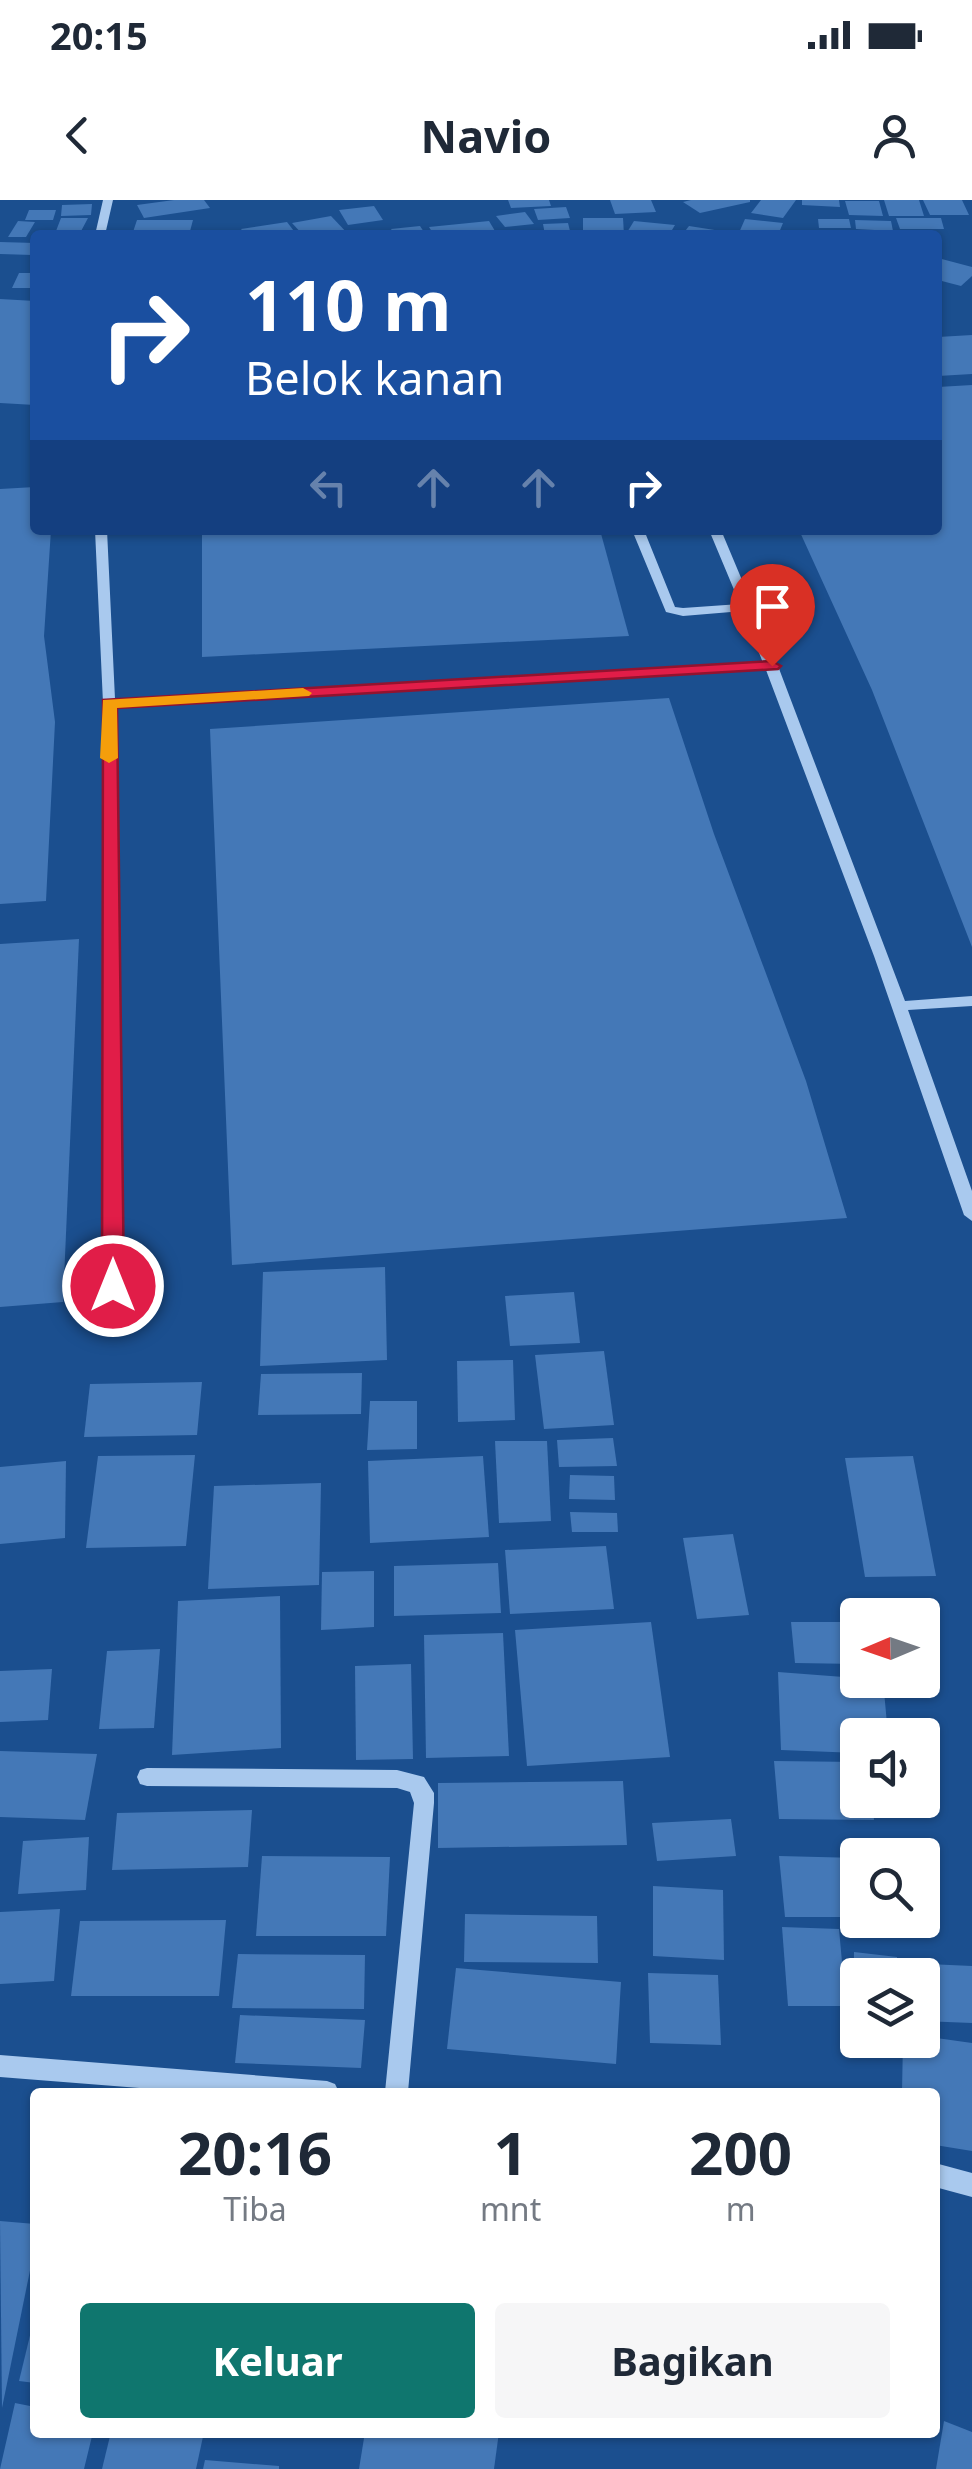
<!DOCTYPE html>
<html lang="id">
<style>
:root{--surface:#fff;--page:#f6f6f7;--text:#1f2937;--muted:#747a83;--accent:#0f766e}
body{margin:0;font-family:"Noto Sans",sans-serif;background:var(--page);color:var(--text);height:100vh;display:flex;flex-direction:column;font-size:38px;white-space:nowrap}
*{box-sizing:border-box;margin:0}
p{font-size:32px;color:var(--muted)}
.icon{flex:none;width:55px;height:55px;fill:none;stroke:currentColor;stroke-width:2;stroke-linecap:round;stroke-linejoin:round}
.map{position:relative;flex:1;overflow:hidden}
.sheet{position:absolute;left:30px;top:1888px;width:910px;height:350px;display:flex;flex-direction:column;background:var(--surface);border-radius:10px;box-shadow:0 2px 8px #0004}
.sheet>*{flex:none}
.hud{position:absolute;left:30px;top:30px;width:912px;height:305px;border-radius:10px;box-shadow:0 2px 8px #0004;background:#1a4fa0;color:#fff;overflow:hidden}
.needle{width:65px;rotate:268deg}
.controls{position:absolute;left:840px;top:1398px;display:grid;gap:20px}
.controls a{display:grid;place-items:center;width:100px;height:100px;border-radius:10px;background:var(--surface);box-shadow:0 2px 8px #0004;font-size:50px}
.pin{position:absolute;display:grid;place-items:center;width:85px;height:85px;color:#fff;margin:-102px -42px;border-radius:50% 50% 50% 0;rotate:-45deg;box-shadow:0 0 10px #0007}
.pin .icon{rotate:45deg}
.me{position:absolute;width:110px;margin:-55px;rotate:0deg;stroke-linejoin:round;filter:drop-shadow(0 0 8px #0008)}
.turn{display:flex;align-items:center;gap:35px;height:210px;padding:0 50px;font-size:45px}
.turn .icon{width:130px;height:130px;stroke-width:2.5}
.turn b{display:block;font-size:70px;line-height:85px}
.lanes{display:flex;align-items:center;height:95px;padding:0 50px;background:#0003;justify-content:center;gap:50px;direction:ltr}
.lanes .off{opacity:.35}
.eta{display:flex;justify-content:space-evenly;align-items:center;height:170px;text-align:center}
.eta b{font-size:60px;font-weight:700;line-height:70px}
.action{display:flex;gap:20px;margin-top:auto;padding:20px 50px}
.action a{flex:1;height:115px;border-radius:10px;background:var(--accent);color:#fff;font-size:40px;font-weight:700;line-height:115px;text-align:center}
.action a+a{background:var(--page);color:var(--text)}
.status{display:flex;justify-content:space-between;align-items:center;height:70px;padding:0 50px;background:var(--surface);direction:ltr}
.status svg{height:28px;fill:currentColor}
header{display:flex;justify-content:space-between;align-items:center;height:130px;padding:0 50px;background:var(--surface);font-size:45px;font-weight:700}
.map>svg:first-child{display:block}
.building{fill:#4478b7}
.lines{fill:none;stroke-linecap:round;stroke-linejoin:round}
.minor{fill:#a9c9ee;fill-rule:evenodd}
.route{fill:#e11d48;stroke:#92132f;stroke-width:2.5}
.slow{fill:#f59e0b}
</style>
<div class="status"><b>20:15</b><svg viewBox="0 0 49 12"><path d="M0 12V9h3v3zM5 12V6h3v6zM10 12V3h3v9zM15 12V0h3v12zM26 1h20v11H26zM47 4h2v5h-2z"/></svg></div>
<header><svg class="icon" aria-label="back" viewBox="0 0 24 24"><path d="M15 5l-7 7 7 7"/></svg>Navio<svg class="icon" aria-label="person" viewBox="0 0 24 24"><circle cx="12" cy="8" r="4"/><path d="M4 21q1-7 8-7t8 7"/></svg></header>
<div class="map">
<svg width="972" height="2269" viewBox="0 0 972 2269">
<rect width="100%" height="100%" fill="#1b4f8f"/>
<!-- building -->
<g class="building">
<polygon points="174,0 204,0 210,8 144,18 137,5"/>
<polygon points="508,0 549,0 551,6 511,8"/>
<polygon points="610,0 651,0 656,12 615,14"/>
<polygon points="691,0 750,0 750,2 700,13 683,2"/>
<polygon points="761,0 796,0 783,18 751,13"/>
<polygon points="802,0 839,0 840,7 802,5"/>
<polygon points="884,0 919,0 924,16 889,16"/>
<polygon points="923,0 962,0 969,15 930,15"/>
<polygon points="845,1 879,1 883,16 849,15"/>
<polygon points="92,4 91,15 61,16 62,5"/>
<polygon points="374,6 383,20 348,25 339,10"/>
<polygon points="566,7 570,18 538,20 534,9"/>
<polygon points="29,10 56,10 53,20 25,20"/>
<polygon points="525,12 534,24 505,27 496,16"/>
<polygon points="331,16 349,35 303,35 292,23"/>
<polygon points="61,18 88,18 79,35 40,35 41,31 56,31"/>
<polygon points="583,18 623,18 624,35 583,35"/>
<polygon points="896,18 941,18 944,29 900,29"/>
<polygon points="745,19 783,23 778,35 738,35"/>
<polygon points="818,19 849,19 851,28 819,28"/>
<polygon points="137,20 193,20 189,35 132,35"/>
<polygon points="855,20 891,21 893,31 856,29"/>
<polygon points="18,21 35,22 26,37 8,37"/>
<polygon points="489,21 495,31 434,35 429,27"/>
<polygon points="634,21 675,25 669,35 626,34"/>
<polygon points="287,22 297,35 246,35 241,29"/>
<polygon points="568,23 571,35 545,35 543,24"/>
<polygon points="420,26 426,35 395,35 391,29"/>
<polygon points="689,26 734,33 734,35 682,35"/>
<polygon points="0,42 35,43 35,47 32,55 0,54"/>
<polygon points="938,58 972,67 972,76 961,86 938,80"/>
<polygon points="19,73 35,73 35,88 12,88"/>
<polygon points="0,99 35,101 35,205 0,203"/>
<polygon points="972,135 972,174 938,176 938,137"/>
<polygon points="972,185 972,747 872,490 799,330 938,330 938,187"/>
<polygon points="35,287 35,330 51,330 44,436 55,522 46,701 0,704 0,289"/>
<polygon points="202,330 600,330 629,436 202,457"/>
<polygon points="669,498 714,634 806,881 847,1018 232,1065 210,529"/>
<polygon points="79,739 63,1102 0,1107 0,744"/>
<polygon points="385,1067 387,1160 260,1166 263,1072"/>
<polygon points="574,1092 580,1143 510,1146 505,1096"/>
<polygon points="604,1151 614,1225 544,1229 535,1155"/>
<polygon points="513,1160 515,1220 458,1222 457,1161"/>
<polygon points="362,1173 361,1214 258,1215 261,1174"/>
<polygon points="202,1182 197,1235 84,1237 90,1184"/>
<polygon points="370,1201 417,1201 417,1249 367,1250"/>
<polygon points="613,1238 617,1266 559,1267 557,1240"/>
<polygon points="495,1241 547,1241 551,1321 499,1323"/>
<polygon points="195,1255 186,1346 86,1348 98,1256"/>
<polygon points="483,1256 489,1337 370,1343 368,1261"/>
<polygon points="913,1256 936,1376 865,1377 845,1258"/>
<polygon points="66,1261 65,1338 0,1344 0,1267"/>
<polygon points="570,1275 614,1276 615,1300 569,1299"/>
<polygon points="321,1283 319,1385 208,1389 214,1286"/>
<polygon points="570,1312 617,1313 618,1332 572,1332"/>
<polygon points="733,1334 749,1415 697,1419 683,1338"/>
<polygon points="606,1346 614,1409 510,1414 505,1350"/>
<polygon points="498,1363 501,1413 394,1416 394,1366"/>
<polygon points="374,1371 374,1427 321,1430 322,1372"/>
<polygon points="280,1396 281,1548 172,1555 178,1401"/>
<polygon points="651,1422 670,1557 527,1566 515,1430"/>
<polygon points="791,1422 858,1422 858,1464 795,1463"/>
<polygon points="503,1433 509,1556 426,1558 424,1435"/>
<polygon points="160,1449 154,1528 99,1529 107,1451"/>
<polygon points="411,1464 413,1559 356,1560 355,1466"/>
<polygon points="52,1469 48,1520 0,1522 0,1471"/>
<polygon points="778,1472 883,1480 888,1535 858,1535 858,1553 781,1550"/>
<polygon points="0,1551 97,1554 85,1620 0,1617"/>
<polygon points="774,1561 858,1562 858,1600 872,1600 874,1620 779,1619"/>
<polygon points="623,1581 627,1645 438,1648 438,1583"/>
<polygon points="252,1610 248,1667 112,1670 117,1613"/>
<polygon points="731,1619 736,1656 657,1661 652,1623"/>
<polygon points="89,1637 86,1690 18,1694 23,1641"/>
<polygon points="262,1656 390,1657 386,1736 256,1736"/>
<polygon points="779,1656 858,1658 858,1717 785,1717"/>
<polygon points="653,1686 723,1690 724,1760 653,1756"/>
<polygon points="60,1709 54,1781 0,1784 0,1712"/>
<polygon points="465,1714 597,1716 598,1763 464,1762"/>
<polygon points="226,1720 219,1796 71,1796 80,1721"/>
<polygon points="782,1727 839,1729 846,1806 788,1806"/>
<polygon points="854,1752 897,1757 897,1775 858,1775 858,1820 853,1820"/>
<polygon points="238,1754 365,1755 364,1809 232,1808"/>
<polygon points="906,1763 972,1766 972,1823 922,1821 922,1775 907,1775"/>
<polygon points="456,1768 621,1782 616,1864 447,1849"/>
<polygon points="648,1773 718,1775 721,1845 650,1843"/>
<polygon points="240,1815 365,1820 361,1868 235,1863"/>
<polygon points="922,1836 972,1843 972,1951 935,1945 935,1892 902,1892 903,1840 922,1840"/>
<polygon points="0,2021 35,2024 35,2046 2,2208"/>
<polygon points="34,2119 35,2183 19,2181"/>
<polygon points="15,2203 35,2207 35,2232 93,2232 84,2269 0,2269"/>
<polygon points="944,2221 972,2232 972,2269 936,2269"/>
<polygon points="111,2232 204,2232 196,2269 102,2269"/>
<polygon points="365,2232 499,2232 494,2269 359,2269"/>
<polygon points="205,2260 279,2266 279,2269 203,2269"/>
</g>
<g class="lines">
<!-- minor -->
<g class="minor">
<polygon points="103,0 113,0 105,35 95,35"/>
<polygon points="95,330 107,330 115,499 763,463 743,411 683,416 666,412 632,330 644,330 675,407 683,408 740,404 709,330 721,330 778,466 905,801 972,796 972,806 908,810 972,991 972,1021 964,1015 874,756 766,470 115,506 122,1086 119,1090 107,1090 104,1086 103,503"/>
<polygon points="147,1568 397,1570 424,1577 434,1593 434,1603 408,1892 385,1892 414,1603 410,1592 397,1588 147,1586 140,1584 137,1577 140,1570"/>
<polygon points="0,1855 327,1881 335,1884 339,1892 190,1892 0,1877"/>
<polygon points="935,1963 972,1973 972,1997 935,1987"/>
</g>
</g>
<!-- route -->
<polygon class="route" points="772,461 781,466 778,469 117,508 124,1086 121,1092 105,1092 102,1086 103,500"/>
<!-- slow -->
<polygon class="slow" points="303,488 312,493 309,496 117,508 118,558 109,563 100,558 103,500"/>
</svg>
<div class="controls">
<a><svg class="needle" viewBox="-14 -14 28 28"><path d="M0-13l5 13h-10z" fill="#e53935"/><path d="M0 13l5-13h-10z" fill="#747a83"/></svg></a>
<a><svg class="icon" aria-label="sound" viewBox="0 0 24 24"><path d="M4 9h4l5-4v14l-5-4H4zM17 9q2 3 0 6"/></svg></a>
<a><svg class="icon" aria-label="search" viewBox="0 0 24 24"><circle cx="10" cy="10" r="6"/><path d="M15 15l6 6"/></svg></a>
<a><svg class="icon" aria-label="layers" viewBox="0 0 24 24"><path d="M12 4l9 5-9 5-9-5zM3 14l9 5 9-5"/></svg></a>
</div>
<div class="pin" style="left:772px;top:466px;background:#d93025"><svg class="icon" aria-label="arrive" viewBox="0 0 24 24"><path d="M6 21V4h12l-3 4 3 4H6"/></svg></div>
<svg class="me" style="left:113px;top:1086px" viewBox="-20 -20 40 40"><circle r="17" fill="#e11d48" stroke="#fff" stroke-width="3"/><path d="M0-11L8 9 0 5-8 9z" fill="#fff"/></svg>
<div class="hud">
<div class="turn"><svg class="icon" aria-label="right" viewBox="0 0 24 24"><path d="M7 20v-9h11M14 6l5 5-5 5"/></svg><div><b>110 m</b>Belok kanan</div></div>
<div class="lanes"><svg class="icon off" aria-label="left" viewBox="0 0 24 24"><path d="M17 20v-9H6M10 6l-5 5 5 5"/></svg><svg class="icon off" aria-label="ahead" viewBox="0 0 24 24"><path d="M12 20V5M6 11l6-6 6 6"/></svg><svg class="icon off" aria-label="ahead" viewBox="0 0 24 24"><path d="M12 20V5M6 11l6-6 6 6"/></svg><svg class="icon" aria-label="right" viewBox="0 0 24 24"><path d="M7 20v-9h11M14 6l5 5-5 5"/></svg></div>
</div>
<section class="sheet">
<div class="eta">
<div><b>20:16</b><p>Tiba</p></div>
<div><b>1</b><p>mnt</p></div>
<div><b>200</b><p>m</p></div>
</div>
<div class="action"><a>Keluar</a><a>Bagikan</a></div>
</section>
</div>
